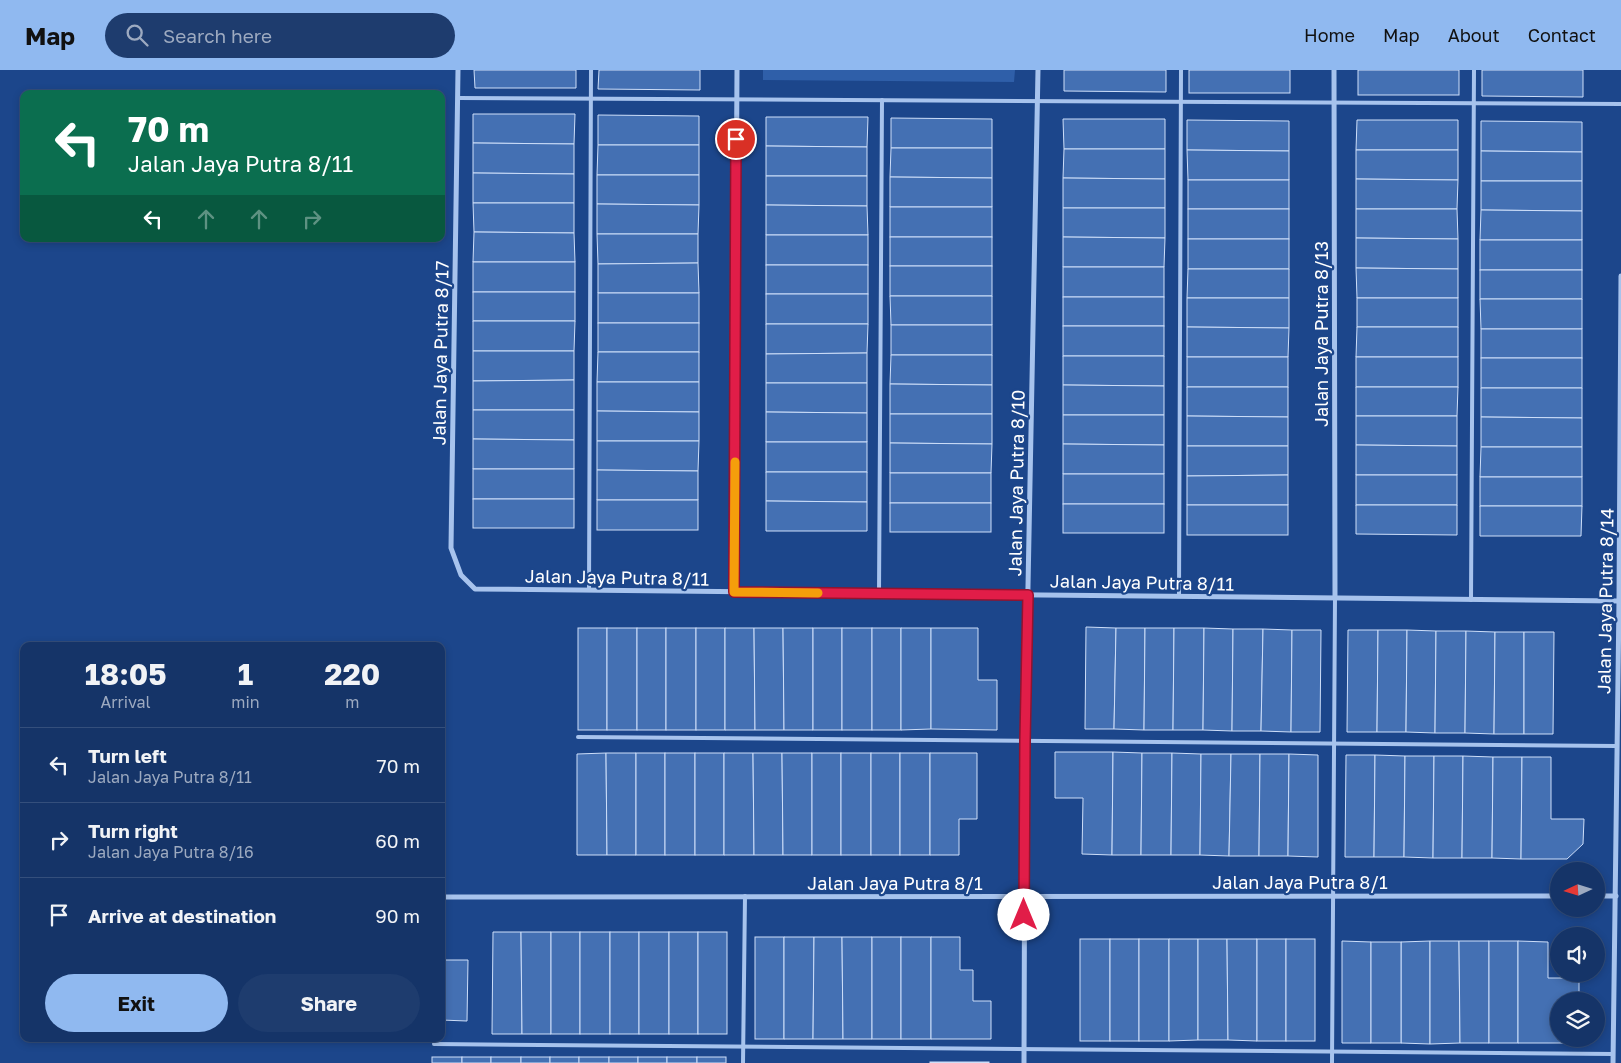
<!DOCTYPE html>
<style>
:root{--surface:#153468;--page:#1e3c6e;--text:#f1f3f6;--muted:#9daac0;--line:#344f7c;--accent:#90b9f0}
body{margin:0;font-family:"Golos Text",sans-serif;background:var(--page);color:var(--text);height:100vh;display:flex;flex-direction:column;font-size:19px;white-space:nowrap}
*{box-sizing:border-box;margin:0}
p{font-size:16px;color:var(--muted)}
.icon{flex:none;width:28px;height:28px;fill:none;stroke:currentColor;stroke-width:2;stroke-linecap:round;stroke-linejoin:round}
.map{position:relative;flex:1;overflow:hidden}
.drawer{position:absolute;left:20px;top:572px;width:425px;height:400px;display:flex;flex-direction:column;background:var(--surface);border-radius:10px;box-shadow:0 2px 8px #0003,0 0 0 1px var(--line)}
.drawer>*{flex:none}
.hud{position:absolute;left:20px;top:20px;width:425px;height:152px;border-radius:10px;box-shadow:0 2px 8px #0003,0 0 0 1px var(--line);background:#0b6e4f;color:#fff;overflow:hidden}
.needle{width:32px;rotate:266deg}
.buttons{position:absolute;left:1550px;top:792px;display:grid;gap:10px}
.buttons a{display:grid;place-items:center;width:55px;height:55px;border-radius:50%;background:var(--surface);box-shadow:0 2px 8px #0003,0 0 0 1px var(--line);font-size:25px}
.pin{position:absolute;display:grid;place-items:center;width:42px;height:42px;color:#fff;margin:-21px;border:2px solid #fff;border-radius:50%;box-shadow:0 1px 5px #0007}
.me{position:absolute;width:55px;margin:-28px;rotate:0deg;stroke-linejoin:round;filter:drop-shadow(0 0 4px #0008)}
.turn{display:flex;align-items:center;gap:18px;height:105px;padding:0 25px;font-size:22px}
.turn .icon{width:65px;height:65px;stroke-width:2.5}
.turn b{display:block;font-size:35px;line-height:42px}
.lanes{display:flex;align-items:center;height:48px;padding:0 25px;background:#0003;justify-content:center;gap:25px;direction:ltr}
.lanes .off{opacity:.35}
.eta{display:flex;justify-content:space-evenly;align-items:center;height:85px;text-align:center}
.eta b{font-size:30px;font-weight:700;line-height:35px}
.cta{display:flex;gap:10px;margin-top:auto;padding:10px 25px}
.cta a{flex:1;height:58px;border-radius:30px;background:var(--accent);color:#111;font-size:20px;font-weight:700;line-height:58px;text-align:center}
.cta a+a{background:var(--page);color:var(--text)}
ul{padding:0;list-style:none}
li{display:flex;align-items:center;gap:15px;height:75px;padding:0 25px;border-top:1px solid var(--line)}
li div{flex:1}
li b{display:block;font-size:19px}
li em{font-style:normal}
header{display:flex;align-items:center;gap:30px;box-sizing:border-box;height:70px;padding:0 25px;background:var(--accent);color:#111}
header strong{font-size:24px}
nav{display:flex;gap:28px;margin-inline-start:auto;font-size:18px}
.search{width:350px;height:45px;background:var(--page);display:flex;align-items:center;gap:12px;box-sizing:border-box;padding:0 18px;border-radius:28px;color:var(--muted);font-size:19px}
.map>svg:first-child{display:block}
.park{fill:#2f5fa9}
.building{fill:#4470b3;stroke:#cddef9}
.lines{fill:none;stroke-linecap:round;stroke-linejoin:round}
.lane{stroke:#a7c3ed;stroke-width:4}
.street{stroke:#a7c3ed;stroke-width:5}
.route-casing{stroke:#92132f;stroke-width:12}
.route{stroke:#e11d48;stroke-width:9}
.slow{stroke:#f59e0b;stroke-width:9}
.labels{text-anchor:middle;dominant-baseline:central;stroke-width:4.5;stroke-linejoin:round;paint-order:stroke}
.street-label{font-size:18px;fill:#fff;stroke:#1c468b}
</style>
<header>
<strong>Map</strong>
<div class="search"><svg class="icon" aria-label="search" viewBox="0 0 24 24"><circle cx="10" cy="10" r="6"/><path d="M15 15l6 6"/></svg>Search here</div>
<nav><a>Home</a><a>Map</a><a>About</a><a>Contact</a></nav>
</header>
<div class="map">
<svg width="1621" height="993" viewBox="0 0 1621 993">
<rect width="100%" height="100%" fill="#1c468b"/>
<!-- park -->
<polygon class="park" points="763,0 1015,0 1014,12 763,10"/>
<!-- building -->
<g class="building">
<polygon points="474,0 576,0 576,18 475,18"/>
<polygon points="599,0 700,0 700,20 598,19"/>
<polygon points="1064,0 1166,0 1166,22 1064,21"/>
<rect x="1189" y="0" width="101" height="23"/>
<rect x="1358" y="0" width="101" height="25"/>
<polygon points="1482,0 1583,0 1583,27 1482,26"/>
<polygon points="473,44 575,44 574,74 473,73"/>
<polygon points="598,45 699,46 699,75 598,75"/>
<polygon points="766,47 868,47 867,77 766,76"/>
<polygon points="891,48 992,49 992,78 891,78"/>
<polygon points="1063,49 1165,49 1165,79 1064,79"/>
<polygon points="1187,50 1289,51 1289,81 1187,80"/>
<polygon points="1357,50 1458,50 1458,80 1356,80"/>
<polygon points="1481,51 1582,52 1582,82 1481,81"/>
<polygon points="473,73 574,74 574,104 473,103"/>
<polygon points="598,75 699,75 699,105 597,105"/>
<polygon points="766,76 867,77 867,106 766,106"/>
<polygon points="891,78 992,78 992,108 890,107"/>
<polygon points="1064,79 1165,79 1165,109 1063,108"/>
<polygon points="1187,80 1289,81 1289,110 1188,110"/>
<polygon points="1356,80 1458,80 1458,110 1356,109"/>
<polygon points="1481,81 1582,82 1582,111 1481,111"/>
<polygon points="473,103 574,104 574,133 473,133"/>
<polygon points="597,105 699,105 699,135 597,134"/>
<polygon points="766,106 867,106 867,136 766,135"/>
<polygon points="890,107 992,108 992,137 890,137"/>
<polygon points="1063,108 1165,109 1165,138 1063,138"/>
<polygon points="1356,109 1458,110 1457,139 1356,139"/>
<rect x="1188" y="110" width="101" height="29"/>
<polygon points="1481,111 1582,111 1582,141 1481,140"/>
<polygon points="473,133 574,133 574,163 474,162"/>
<polygon points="597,134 699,135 698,164 597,164"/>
<polygon points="766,135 867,136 868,165 766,165"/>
<rect x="890" y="137" width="102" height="30"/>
<polygon points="1063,138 1165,138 1165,168 1063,167"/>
<rect x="1188" y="139" width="101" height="30"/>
<polygon points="1356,139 1457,139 1458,169 1356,168"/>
<polygon points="1481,140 1582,141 1582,170 1480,170"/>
<polygon points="474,162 574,163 575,192 473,192"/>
<polygon points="597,164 698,164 698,193 598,194"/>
<rect x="766" y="165" width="102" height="30"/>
<rect x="890" y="167" width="102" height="29"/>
<polygon points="1063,167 1165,168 1164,197 1063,197"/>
<polygon points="1356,168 1458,169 1458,199 1356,198"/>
<rect x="1188" y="169" width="101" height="30"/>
<rect x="1480" y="170" width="102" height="30"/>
<rect x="473" y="192" width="102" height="30"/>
<polygon points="698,193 699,223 598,223 598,194"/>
<rect x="766" y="195" width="102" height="29"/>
<rect x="890" y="196" width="102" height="30"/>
<rect x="1063" y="197" width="101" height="30"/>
<polygon points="1356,198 1458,199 1458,228 1357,228"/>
<polygon points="1188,199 1289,199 1289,228 1187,228"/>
<rect x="1480" y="200" width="102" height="29"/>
<rect x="473" y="222" width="102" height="29"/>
<rect x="598" y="223" width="101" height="30"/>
<rect x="766" y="224" width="102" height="30"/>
<polygon points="890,226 992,226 992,255 891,255"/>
<rect x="1063" y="227" width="101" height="29"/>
<polygon points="1187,228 1289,228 1289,258 1187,257"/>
<rect x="1357" y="228" width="101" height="29"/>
<polygon points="1480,229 1582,229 1582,259 1481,259"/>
<polygon points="473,251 575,251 574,281 473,281"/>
<rect x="598" y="253" width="101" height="29"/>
<polygon points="766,254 868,254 867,283 766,284"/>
<rect x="891" y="255" width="101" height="30"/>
<rect x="1063" y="256" width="101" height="30"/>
<polygon points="1187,257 1289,258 1288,287 1187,287"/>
<polygon points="1357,257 1458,257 1458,287 1356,287"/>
<rect x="1481" y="259" width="101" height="29"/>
<polygon points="473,281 574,281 574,310 473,311"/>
<polygon points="598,282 699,282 699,312 597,312"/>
<polygon points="867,283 867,313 766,313 766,284"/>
<polygon points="891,285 992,285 992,315 890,314"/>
<polygon points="1063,286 1164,286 1164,316 1063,315"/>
<rect x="1187" y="287" width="101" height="30"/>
<rect x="1356" y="287" width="102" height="30"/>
<rect x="1481" y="288" width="101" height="30"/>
<polygon points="574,310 574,340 473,340 473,311"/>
<polygon points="597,312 699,312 699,342 597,341"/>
<polygon points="766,313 867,313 867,343 766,342"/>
<polygon points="890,314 992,315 992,344 890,344"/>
<polygon points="1063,315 1164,316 1164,345 1063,345"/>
<polygon points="1187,317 1288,317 1288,347 1187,346"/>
<polygon points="1356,317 1458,317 1457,346 1356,346"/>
<polygon points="1481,318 1582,318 1582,348 1481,347"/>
<polygon points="473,340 574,340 574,370 473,369"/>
<polygon points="597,341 699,342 699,371 597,371"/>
<polygon points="766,342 867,343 867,372 766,372"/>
<polygon points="890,344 992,344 992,374 890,373"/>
<polygon points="1063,345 1164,345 1164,375 1063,374"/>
<polygon points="1187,346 1288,347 1288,376 1187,376"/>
<polygon points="1356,346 1457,346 1457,376 1356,375"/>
<polygon points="1481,347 1582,348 1582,377 1481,377"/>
<polygon points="473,369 574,370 574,399 473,399"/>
<polygon points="597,371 699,371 698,401 597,400"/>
<rect x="766" y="372" width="101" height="30"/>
<polygon points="890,373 992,374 991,403 890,403"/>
<polygon points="1063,374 1164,375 1164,404 1063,404"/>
<polygon points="1356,375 1457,376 1457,405 1356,405"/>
<polygon points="1187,376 1288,376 1288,405 1187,406"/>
<polygon points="1481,377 1582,377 1582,407 1480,407"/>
<rect x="473" y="399" width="101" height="30"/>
<polygon points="597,400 698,401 698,430 597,430"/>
<polygon points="766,402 867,402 867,432 766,431"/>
<rect x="890" y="403" width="101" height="30"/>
<rect x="1063" y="404" width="101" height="30"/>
<polygon points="1288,405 1288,435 1187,435 1187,406"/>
<rect x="1356" y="405" width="101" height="30"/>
<rect x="1480" y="407" width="102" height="29"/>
<rect x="473" y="429" width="101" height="29"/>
<rect x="597" y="430" width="101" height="30"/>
<polygon points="766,431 867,432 867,461 766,461"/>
<rect x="890" y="433" width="101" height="29"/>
<rect x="1063" y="434" width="101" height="29"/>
<rect x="1187" y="435" width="101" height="30"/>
<polygon points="1356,435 1457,435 1457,465 1356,464"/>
<polygon points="1480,436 1582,436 1581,466 1480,466"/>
<polygon points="1086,557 1116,558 1114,659 1085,659"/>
<rect x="578" y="558" width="29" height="102"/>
<rect x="607" y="558" width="30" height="102"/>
<rect x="637" y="558" width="29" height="102"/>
<rect x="666" y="558" width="30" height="102"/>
<rect x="696" y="558" width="29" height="102"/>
<polygon points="725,558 754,558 755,660 725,660"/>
<polygon points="754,558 783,558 784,660 755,660"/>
<polygon points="783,558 813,558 813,660 784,660"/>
<rect x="813" y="558" width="29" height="102"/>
<rect x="842" y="558" width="30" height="102"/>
<rect x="872" y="558" width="29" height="102"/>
<polygon points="901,558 931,558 931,659 901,660"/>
<polygon points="931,558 978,558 978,610 997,610 997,660 931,659"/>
<polygon points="1116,558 1145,558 1144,660 1114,659"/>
<polygon points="1145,558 1174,558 1173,660 1144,660"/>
<polygon points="1174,558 1204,558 1203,660 1173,660"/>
<polygon points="1204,558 1233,559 1232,661 1203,660"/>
<polygon points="1233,559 1263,559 1261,661 1232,661"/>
<polygon points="1263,559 1292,560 1291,662 1261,661"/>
<polygon points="1292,560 1321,560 1320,662 1291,662"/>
<polygon points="1348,560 1378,560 1377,662 1347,662"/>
<polygon points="1378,560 1407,560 1406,662 1377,662"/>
<polygon points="1407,560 1436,561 1435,663 1406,662"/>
<polygon points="1436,561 1466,561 1465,663 1435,663"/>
<polygon points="1466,561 1495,562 1494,664 1465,663"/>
<polygon points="1495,562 1524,562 1524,664 1494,664"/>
<polygon points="1524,562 1554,562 1553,664 1524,664"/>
<polygon points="1055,682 1113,682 1112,785 1082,784 1083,728 1055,728"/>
<polygon points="1113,682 1142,683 1141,785 1112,785"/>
<polygon points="606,683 607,785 577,785 577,684"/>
<polygon points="606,683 636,683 636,785 607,785"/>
<rect x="636" y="683" width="29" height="102"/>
<rect x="665" y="683" width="30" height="102"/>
<rect x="695" y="683" width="29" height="102"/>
<polygon points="724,683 753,683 754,785 724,785"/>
<polygon points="753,683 782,683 783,785 754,785"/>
<polygon points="782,683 812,683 812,785 783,785"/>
<rect x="812" y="683" width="29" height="102"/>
<rect x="841" y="683" width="30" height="102"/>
<rect x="871" y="683" width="29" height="102"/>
<rect x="900" y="683" width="30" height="102"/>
<polygon points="930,683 977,683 977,749 959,749 959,785 930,785"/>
<polygon points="1142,683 1172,683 1171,785 1141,785"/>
<polygon points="1172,683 1201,684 1200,785 1171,785"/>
<polygon points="1201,684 1231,684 1229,786 1200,785"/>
<polygon points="1231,684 1260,684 1259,786 1229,786"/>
<polygon points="1260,684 1289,684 1288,786 1259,786"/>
<polygon points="1289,684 1318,685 1318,787 1288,786"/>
<polygon points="1346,685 1375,685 1374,787 1345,787"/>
<polygon points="1375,685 1405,686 1404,787 1374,787"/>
<polygon points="1405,686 1434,686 1433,788 1404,787"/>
<polygon points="1434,686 1463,686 1462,788 1433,788"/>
<polygon points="1463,686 1493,687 1492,788 1462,788"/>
<polygon points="1493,687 1522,687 1521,789 1492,788"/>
<polygon points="1522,687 1551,687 1551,749 1584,749 1583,774 1567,789 1521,789"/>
<polygon points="493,862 521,862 522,964 492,964"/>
<polygon points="521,862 551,862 551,964 522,964"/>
<rect x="551" y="862" width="29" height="102"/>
<rect x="580" y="862" width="30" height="102"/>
<rect x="610" y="862" width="29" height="102"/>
<rect x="639" y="862" width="30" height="102"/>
<rect x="669" y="862" width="29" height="102"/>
<rect x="698" y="862" width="29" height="102"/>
<rect x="755" y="867" width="29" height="102"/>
<polygon points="784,867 814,867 813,969 784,969"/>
<polygon points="814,867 842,867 843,969 813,969"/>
<polygon points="842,867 872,867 872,969 843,969"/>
<rect x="872" y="867" width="29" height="102"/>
<rect x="901" y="867" width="30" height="102"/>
<polygon points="931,867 960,867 960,900 973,900 973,931 991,931 991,969 931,969"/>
<rect x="1080" y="869" width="30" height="102"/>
<rect x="1110" y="869" width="29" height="102"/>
<rect x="1139" y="869" width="30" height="102"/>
<polygon points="1169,869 1198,869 1198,970 1169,971"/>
<polygon points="1198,869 1227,869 1228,970 1198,970"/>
<polygon points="1227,869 1257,869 1257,971 1228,970"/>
<rect x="1257" y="869" width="29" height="102"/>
<rect x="1286" y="869" width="29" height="102"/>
<polygon points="1342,871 1371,872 1371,973 1342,973"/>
<polygon points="1430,871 1430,974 1401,973 1401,872"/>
<polygon points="1430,871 1459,871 1460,973 1430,974"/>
<polygon points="1459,871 1489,871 1489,973 1460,973"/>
<rect x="1489" y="871" width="29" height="102"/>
<polygon points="1518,871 1548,872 1548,908 1579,908 1579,931 1559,931 1559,969 1579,969 1579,973 1518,973"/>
<rect x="1371" y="872" width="30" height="101"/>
<polygon points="441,890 468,890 467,951 441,950"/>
<rect x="432" y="987" width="30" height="6"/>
<rect x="462" y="987" width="29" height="6"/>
<rect x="491" y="987" width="30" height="6"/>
<rect x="521" y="987" width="29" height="6"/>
<rect x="550" y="987" width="29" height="6"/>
<rect x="579" y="987" width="30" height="6"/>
<rect x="609" y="987" width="29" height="6"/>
<rect x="638" y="987" width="29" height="6"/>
<rect x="667" y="987" width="30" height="6"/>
<rect x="697" y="987" width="29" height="6"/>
<rect x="930" y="992" width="59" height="1"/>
</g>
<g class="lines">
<!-- lane -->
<g class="lane">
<polyline points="458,28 1621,34"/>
<polyline points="589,520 591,0"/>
<polyline points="879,523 882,30"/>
<polyline points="1179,526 1181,0"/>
<polyline points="1471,530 1474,0"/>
<polyline points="578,667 1616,676"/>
<polyline points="434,974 1613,984"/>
<polyline points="743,993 745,826"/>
<polyline points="1332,993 1335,528"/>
</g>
<!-- street -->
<g class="street">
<polyline points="458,0 451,478 461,505 475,519 1619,531"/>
<polyline points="1334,0 1335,528"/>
<polyline points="734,522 737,0"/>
<polyline points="1596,826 1616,826"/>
<polyline points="441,827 1559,826"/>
<polyline points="1024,993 1025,671 1038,0"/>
<polyline points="1613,993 1619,531 1621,206"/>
</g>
</g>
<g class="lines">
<defs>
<polyline id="route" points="736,69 734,522 1028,525 1025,671 1024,845"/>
</defs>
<!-- route casing -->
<use href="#route" class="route-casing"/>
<!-- route -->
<use href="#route" class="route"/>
<!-- slow -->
<polyline class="slow" points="735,392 734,522 818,523"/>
</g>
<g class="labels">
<!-- street labels -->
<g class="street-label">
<text transform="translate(1321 264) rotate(-90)">Jalan Jaya Putra 8/13</text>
<text transform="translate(440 283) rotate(-89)">Jalan Jaya Putra 8/17</text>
<text transform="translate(1016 413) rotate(-89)">Jalan Jaya Putra 8/10</text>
<text transform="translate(617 507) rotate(1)">Jalan Jaya Putra 8/11</text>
<text transform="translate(1142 512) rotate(1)">Jalan Jaya Putra 8/11</text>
<text transform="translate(1605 531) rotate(-89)">Jalan Jaya Putra 8/14</text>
<text x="1300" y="812">Jalan Jaya Putra 8/1</text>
<text x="895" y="813">Jalan Jaya Putra 8/1</text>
</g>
</g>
</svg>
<div class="buttons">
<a><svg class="needle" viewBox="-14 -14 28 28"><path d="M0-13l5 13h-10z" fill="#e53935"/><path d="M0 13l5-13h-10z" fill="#9daac0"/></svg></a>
<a><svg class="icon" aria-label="sound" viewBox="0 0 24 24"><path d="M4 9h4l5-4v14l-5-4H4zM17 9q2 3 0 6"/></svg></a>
<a><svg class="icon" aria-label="layers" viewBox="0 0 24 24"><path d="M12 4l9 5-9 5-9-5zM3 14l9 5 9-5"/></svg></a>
</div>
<div class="pin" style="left:736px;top:69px;background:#d93025"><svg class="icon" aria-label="arrive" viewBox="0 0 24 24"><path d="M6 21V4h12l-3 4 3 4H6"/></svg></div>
<svg class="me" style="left:1024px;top:845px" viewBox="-20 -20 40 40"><circle r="19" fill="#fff"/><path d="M0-13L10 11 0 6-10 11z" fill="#e11d48"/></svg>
<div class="hud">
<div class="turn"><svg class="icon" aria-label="left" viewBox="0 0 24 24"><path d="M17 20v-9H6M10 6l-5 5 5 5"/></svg><div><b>70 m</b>Jalan Jaya Putra 8/11</div></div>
<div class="lanes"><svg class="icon" aria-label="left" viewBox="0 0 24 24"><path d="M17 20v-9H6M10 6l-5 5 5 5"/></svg><svg class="icon off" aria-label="ahead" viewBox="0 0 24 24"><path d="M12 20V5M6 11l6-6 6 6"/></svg><svg class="icon off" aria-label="ahead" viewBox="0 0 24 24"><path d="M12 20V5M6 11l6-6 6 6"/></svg><svg class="icon off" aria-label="right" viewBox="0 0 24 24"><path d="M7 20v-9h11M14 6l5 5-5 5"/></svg></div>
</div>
<section class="drawer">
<div class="eta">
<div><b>18:05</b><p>Arrival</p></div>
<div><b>1</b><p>min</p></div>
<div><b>220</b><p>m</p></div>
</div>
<ul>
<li><svg class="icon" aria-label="left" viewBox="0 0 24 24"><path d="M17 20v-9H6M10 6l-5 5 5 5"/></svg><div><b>Turn left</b><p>Jalan Jaya Putra 8/11</p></div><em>70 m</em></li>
<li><svg class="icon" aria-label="right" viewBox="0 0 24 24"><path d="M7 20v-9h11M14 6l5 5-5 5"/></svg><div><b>Turn right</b><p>Jalan Jaya Putra 8/16</p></div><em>60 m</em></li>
<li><svg class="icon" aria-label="arrive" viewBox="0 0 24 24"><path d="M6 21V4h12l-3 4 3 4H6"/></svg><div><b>Arrive at destination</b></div><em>90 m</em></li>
</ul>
<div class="cta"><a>Exit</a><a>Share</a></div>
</section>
</div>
